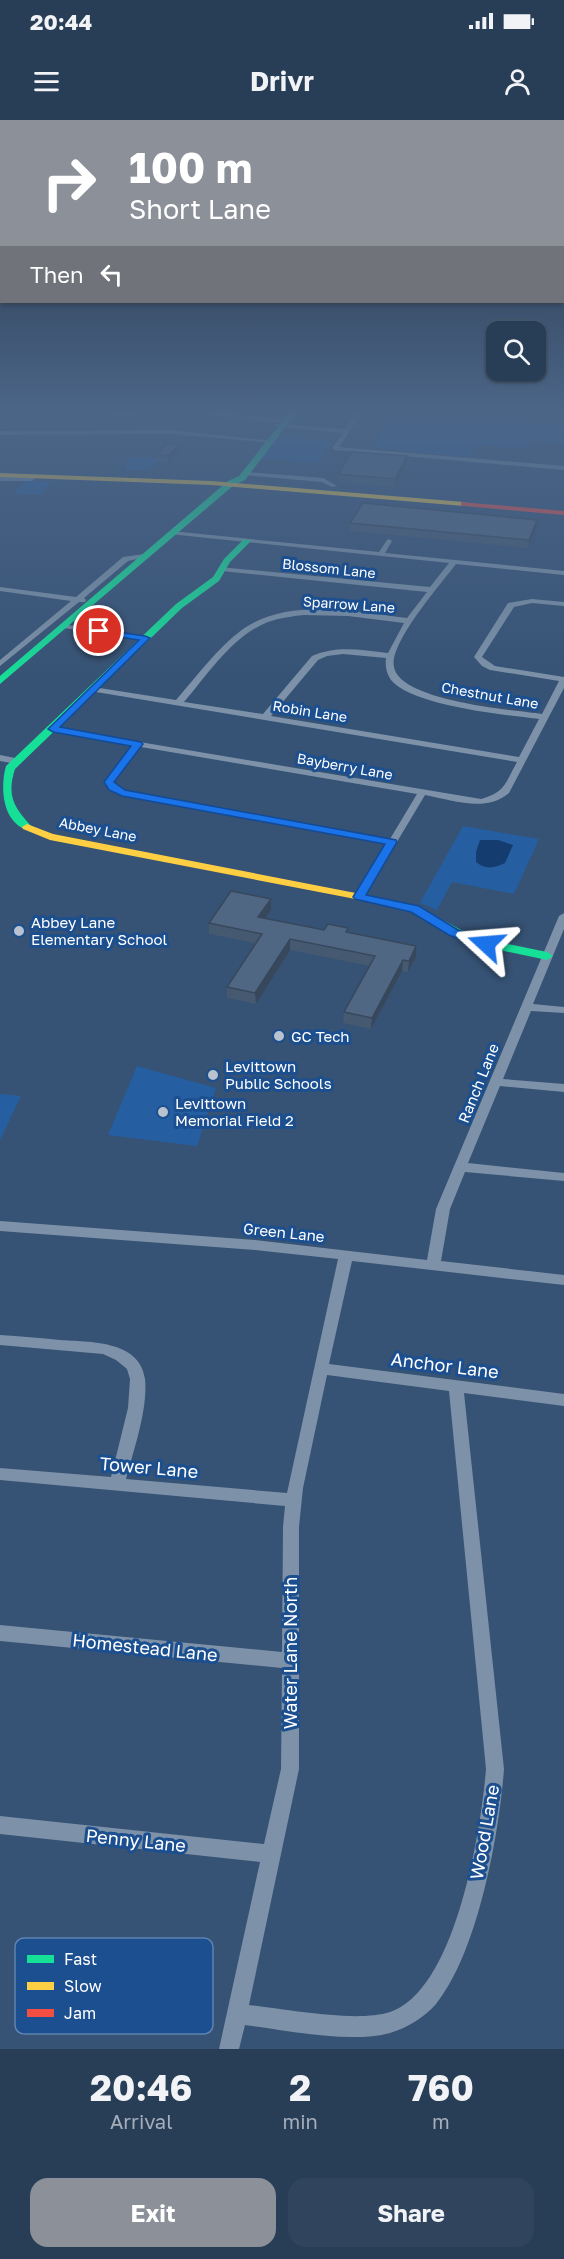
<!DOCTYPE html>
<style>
:root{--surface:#283e57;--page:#30455d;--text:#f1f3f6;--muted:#a5aeba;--line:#44576d;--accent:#8c9099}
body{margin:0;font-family:"Golos Text",sans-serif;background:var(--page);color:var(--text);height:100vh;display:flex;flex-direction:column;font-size:22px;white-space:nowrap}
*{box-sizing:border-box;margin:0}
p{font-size:20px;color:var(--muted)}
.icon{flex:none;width:33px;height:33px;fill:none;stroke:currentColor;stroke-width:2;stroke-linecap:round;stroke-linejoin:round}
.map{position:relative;height:1929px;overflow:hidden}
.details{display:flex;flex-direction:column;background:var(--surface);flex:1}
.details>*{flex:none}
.banner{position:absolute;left:0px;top:0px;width:564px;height:183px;box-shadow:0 2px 4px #0004,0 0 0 2px var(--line);background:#8c9099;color:#fff;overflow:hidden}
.fabs{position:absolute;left:486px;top:201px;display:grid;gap:12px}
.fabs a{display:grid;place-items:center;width:60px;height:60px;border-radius:12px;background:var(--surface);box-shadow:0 2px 4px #0004,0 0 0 2px var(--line);font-size:30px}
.pin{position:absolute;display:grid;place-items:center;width:51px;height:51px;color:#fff;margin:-26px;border:3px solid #fff;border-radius:50%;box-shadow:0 2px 6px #0007}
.me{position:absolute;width:66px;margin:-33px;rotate:289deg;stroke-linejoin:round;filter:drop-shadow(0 0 4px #0008)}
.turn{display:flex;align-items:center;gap:21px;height:126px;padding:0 30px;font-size:27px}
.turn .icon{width:78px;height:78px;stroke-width:2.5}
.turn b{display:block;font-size:42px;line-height:51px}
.then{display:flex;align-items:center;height:57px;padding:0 30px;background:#0003;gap:12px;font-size:22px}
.eta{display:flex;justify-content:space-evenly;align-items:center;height:102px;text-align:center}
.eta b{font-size:36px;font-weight:700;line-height:42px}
.primary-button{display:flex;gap:12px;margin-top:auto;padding:12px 30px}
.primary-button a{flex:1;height:69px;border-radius:18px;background:var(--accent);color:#fff;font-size:24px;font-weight:700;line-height:69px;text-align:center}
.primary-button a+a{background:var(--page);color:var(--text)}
.status{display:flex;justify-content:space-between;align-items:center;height:42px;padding:0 30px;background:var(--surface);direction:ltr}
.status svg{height:16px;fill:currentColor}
header{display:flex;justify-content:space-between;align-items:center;height:78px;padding:0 30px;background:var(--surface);font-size:27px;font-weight:700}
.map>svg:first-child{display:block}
.green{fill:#265fa1}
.water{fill:#153c6e}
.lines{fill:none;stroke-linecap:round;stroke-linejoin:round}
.street{fill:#7d92a8;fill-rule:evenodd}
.fast{fill:#16e098;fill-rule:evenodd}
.slow{fill:#ffcf43;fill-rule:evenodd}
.jam{fill:#f24e42;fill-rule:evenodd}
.wall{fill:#455971}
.shaded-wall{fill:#38485c}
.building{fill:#506783;stroke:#38485c;stroke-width:1.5}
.route{fill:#1a73e8;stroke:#114b97;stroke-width:1.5}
.poi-dot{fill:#b9c2ce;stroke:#1b4f8f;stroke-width:2}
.labels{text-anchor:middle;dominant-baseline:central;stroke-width:6;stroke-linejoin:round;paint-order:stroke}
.far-street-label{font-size:14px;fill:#fff;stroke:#1b4f8f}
.poi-label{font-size:15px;fill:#fff;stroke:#1b4f8f;text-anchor:start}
.street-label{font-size:15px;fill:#fff;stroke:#1b4f8f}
.near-street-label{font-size:18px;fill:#fff;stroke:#1b4f8f}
.key{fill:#1b4f8f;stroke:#5f84b1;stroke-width:1.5}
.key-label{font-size:16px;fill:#fff}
</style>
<div class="status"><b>20:44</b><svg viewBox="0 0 49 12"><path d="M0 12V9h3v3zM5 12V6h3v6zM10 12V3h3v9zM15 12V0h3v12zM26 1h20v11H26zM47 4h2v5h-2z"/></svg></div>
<header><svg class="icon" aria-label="menu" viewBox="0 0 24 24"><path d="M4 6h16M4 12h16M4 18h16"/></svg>Drivr<svg class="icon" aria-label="person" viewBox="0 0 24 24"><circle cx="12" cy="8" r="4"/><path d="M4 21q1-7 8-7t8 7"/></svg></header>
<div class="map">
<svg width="564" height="1929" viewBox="0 0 564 1929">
<rect width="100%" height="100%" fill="#365274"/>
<!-- green -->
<g class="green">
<polygon points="393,293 564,304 564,323 528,320 524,329 476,325 468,337 372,328"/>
<polygon points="277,317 333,321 317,343 260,338"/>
<polygon points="128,338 160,338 147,351 125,349"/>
<polygon points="26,361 52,361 41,374 14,374"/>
<polygon points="463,706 539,719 514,774 452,762 437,790 420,783"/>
<polygon points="137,946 216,968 197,1026 108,1015"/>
<polygon points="0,974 21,976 0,1020"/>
</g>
<!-- water -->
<path class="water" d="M 480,720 L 498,720 L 513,725 L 505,743 C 494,748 486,750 476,742 L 476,732 Z"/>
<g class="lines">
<!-- street -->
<g class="street">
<polygon points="59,293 135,293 132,295"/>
<polygon points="194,293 219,293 290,301 287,303"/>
<polygon points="356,293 362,293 339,327 564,346 564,350 335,330 332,328 343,313 273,306 276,304 345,309"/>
<polygon points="547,293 564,293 564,296"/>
<polygon points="171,310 275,321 272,323 171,314 0,315 0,311"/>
<polygon points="246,352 323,358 337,366 332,367 322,362 244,355 244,353"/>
<polygon points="0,357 32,357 35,359 32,361 0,361"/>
<path d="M 171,411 L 379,432 L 387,420 L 389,419 L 392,421 L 385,433 L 564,451 L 564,455 L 456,444 C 441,464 389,523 394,547 C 400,581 512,590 542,594 L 559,561 L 490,550 L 482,546 L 474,537 L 508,483 L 532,479 L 564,482 L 564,486 L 532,483 L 514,487 L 482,537 L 495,546 L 564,557 L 564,568 L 509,673 C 486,693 452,680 425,675 L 364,777 L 359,780 L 354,777 L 386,724 L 122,676 L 110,670 L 104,662 L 133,625 L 53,612 L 50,611 L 50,607 L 481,679 C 506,672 505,663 517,642 L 90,571 L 90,567 L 93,567 L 176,580 C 197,556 217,528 243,509 C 289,477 355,492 407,498 L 427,472 L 222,451 L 218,449 L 219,447 L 430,467 L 449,443 L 169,414 L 168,413 ZM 304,495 L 348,496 L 404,503 L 388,533 C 361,530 337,525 312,536 L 263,594 L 184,582 C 208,554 232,516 268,502 C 280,498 292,496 304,495 ZM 343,534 L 386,538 C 385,545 386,553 391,560 C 413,586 505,595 539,599 L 519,637 L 271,596 L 318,540 L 327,536 ZM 141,627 L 417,674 L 390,719 L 125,671 L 114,662 Z"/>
<polygon points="144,434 146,435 146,437 128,441 84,478 86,480 85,482 79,482 0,546 0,540 71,481 0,471 0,467 76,477 123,437"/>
<polygon points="61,504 145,516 149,518 145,520 64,508 60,506"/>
<polygon points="0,635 20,639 21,641 17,644 0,641"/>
<path d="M 564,793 L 564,809 L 533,884 L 564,887 L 564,893 L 531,891 L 503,959 L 564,964 L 564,972 L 500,966 L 468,1043 L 564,1053 L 564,1061 L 465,1052 L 450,1089 L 441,1141 L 564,1155 L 564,1165 L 352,1141 L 329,1244 L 564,1274 L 564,1286 L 464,1273 L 504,1649 C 499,1715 478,1832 436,1884 C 425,1897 407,1908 390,1913 C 349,1924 287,1910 245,1905 L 239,1929 L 219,1929 L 260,1742 L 0,1714 L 0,1696 L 264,1724 L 281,1649 L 282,1548 L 0,1521 L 0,1505 L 282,1532 L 283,1407 L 285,1386 L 0,1360 L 0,1348 L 111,1357 L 128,1288 L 130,1259 L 127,1249 L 116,1240 L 103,1234 L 0,1225 L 0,1215 C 20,1216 40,1218 60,1220 C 89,1222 140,1220 145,1259 C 148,1289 134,1329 126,1359 L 287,1373 L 338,1139 L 255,1130 L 0,1111 L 0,1101 L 255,1120 L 427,1140 L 436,1089 L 559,796 ZM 327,1255 L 449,1271 L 486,1649 C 481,1710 456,1870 390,1892 C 356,1903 286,1889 249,1885 L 299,1649 L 299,1407 L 303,1368 Z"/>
</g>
<!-- fast -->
<g class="fast">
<polygon points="289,293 296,293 245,360 234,365 0,564 0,556 228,361 239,356"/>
<path d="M 244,419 L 251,421 L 230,442 L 219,461 L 182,488 L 15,649 C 6,677 15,688 32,707 L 27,710 C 2,702 0,667 6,646 L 176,484 L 213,457 L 224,439 Z"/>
<polygon points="371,776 419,787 474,817 547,832 553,836 547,840 466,823 411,792 367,781 365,779"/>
</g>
<!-- slow -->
<g class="slow">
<polygon points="0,353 212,361 464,382 468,384 464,386 212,365 0,357"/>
<polygon points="27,704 53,714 371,776 377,779 371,782 50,720 23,709 22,707"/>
</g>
<!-- jam -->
<polygon class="jam" points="461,382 564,391 564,395 464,386 461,386"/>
</g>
<!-- wall -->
<g class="wall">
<polygon points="178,325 178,333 168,343 157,342 156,335"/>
<polygon points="407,344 394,367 338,362 338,354"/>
<polygon points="537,400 536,408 528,428 350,411 350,403"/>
<polygon points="271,790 265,798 324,810 348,808 348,812 416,837 408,852 402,851 371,909 343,903 344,892 370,846 290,830 256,884 227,878 227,867 255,823 209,814 209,803"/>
</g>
<!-- shaded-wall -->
<g class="shaded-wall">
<polygon points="178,325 178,333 168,343 168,336"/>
<polygon points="407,336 407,344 394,367 395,359"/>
<polygon points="537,400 536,408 528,428 529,420"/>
<polygon points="271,779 271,790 258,808 258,797"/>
<polygon points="290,819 290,830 256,884 255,873"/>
<polygon points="416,826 416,837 408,852 409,841"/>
<polygon points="403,840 402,851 371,909 372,898"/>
</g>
<!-- building -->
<g class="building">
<polygon points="167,324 178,325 168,336 156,335"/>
<polygon points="352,332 407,336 395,359 338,354"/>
<polygon points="363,383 537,400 529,420 350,403"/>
<polygon points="231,771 271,779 258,797 324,810 328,804 348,808 346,812 416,826 409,841 403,840 372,898 344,892 375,836 290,819 255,873 227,867 262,814 209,803"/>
</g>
<!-- sky -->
<linearGradient id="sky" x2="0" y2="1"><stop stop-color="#1e2d40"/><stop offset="0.52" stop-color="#4c6688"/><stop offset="1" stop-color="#4c6688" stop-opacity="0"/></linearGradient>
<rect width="564" height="563" fill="url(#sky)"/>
<!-- route -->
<polygon class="route" points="96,509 145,516 150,518 60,607 141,622 143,624 114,662 125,670 396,720 397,722 366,775 419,786 458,810 490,822 490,827 481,827 449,815 411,792 355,779 353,777 385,724 122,676 109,670 104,662 131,626 53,612 48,609 139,520 99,514 95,511"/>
<!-- markers -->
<g class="poi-dot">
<circle cx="19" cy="811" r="6"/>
<circle cx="279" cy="916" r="6"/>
<circle cx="213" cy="955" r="6"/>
<circle cx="163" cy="992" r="6"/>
</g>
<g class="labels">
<!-- far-street labels -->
<g class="far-street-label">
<text transform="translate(329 448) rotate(6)">Blossom Lane</text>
<text transform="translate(349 484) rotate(4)">Sparrow Lane</text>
<text transform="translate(490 575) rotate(10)">Chestnut Lane</text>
<text transform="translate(310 591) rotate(9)">Robin Lane</text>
<text transform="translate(345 646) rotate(10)">Bayberry Lane</text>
<text transform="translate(98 709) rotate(11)">Abbey Lane</text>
</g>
<!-- poi labels -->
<g class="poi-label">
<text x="31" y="802">Abbey Lane<tspan x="31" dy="17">Elementary School</tspan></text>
<text x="291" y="916">GC Tech</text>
<text x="225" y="946">Levittown<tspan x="225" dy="17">Public Schools</tspan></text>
<text x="175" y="983">Levittown<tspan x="175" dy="17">Memorial Field 2</tspan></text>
</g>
<!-- street labels -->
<g class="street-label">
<text transform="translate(478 963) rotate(-68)">Ranch Lane</text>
<text transform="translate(284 1112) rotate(6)">Green Lane</text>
</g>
<!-- near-street labels -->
<g class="near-street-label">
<text transform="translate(445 1245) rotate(7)">Anchor Lane</text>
<text transform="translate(149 1347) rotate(5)">Tower Lane</text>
<text transform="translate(145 1527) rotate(6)">Homestead Lane</text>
<text transform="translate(290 1533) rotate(-90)">Water Lane North</text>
<text transform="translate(484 1712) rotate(-80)">Wood Lane</text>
<text transform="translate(136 1720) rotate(6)">Penny Lane</text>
</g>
</g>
<!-- legend -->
<rect x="15" y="1818" width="198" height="96" rx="9" class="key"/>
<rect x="27" y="1835" width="27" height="8" fill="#16e098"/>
<rect x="27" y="1862" width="27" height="8" fill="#ffcf43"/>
<rect x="27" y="1889" width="27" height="8" fill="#f24e42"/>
<g class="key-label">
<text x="64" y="1845">Fast</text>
<text x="64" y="1872">Slow</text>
<text x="64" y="1899">Jam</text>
</g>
</svg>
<div class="fabs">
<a><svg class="icon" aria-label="search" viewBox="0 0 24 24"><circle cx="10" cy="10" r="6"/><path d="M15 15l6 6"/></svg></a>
</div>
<div class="pin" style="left:99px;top:511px;background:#d93025"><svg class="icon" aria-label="arrive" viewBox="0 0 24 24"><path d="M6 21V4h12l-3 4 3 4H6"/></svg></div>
<svg class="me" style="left:486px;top:824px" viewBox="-20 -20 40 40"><path d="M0-17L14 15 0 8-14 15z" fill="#1a73e8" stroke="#fff" stroke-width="4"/></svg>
<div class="banner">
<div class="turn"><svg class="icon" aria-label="right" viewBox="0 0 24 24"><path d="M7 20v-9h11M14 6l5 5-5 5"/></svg><div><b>100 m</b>Short Lane</div></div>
<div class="then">Then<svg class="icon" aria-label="left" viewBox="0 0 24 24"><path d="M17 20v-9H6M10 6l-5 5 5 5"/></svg></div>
</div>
</div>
<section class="details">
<div class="eta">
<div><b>20:46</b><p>Arrival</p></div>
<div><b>2</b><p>min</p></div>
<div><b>760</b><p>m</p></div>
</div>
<div class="primary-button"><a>Exit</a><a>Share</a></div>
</section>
